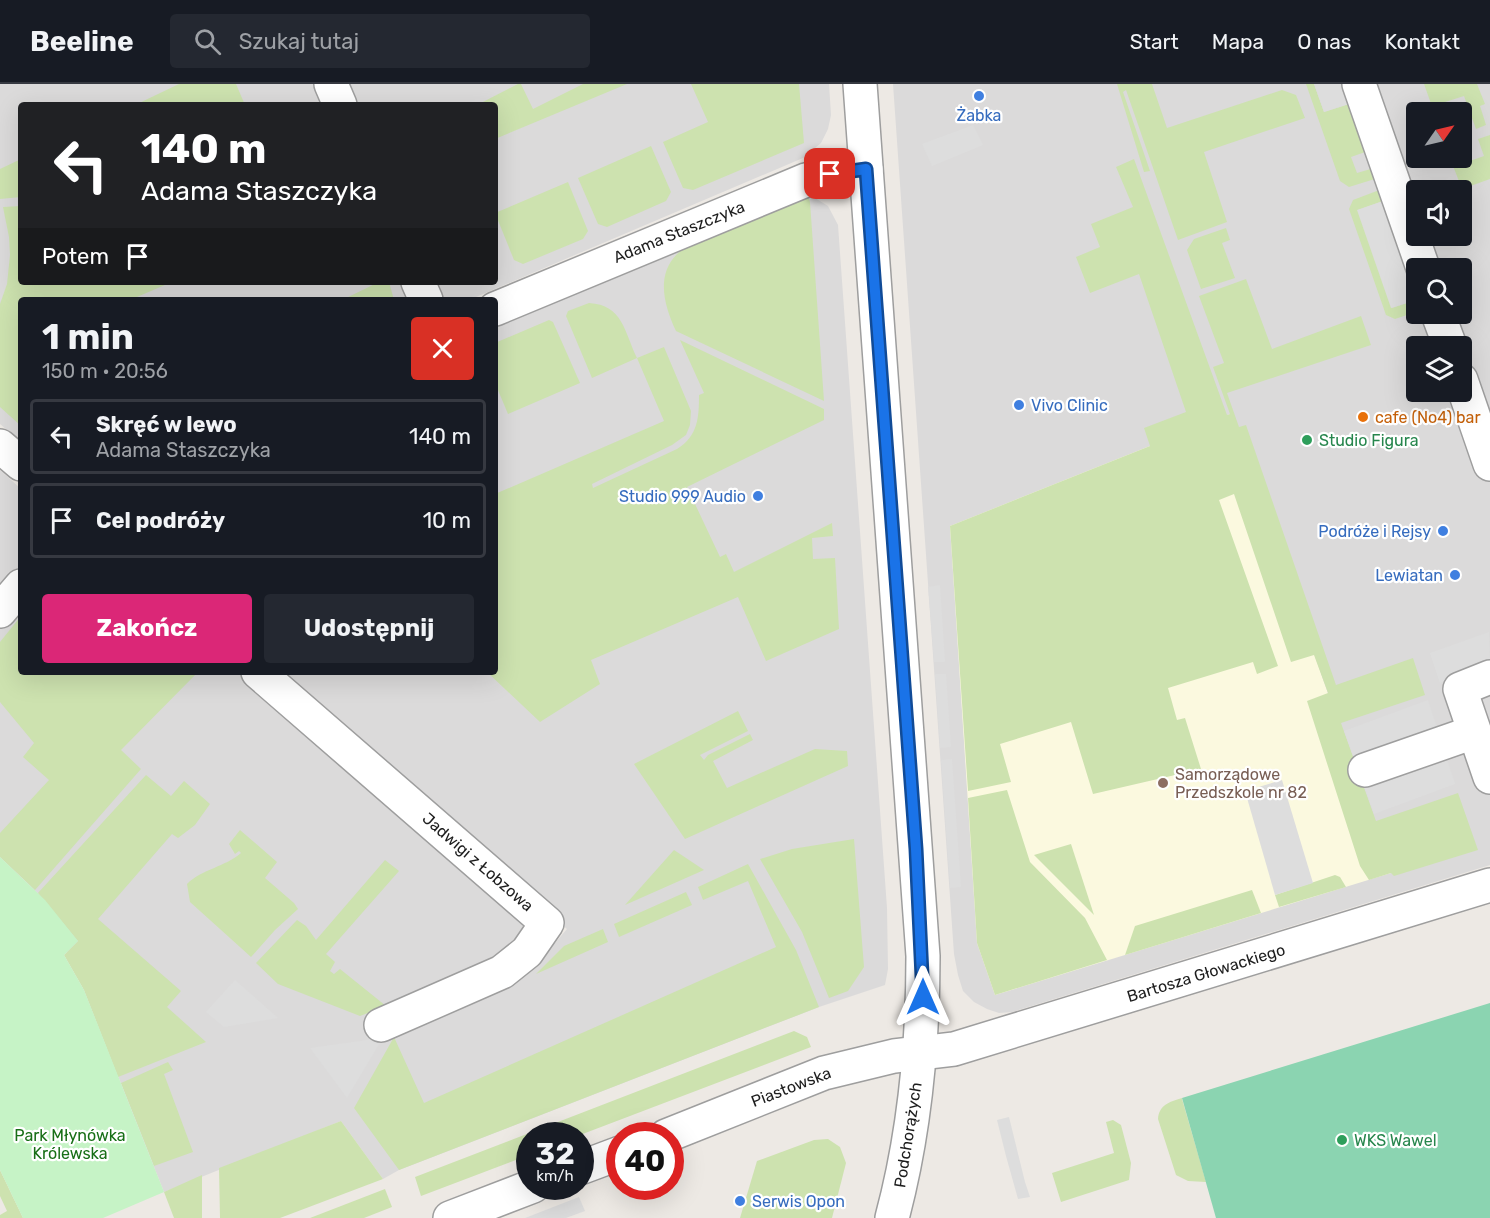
<!DOCTYPE html>
<html lang="pl">
<meta charset="utf-8">
<style>
:root{--surface:#171b24;--page:#242831;--text:#f1f3f6;--muted:#9ea1a6;--line:#363941;--accent:#db2777}
body{margin:0;font-family:Rubik,sans-serif;background:var(--page);color:var(--text);height:100vh;display:flex;flex-direction:column;font-size:22px;white-space:nowrap}
*{box-sizing:border-box;margin:0}
p{font-size:20px;color:var(--muted)}
.icon{flex:none;width:33px;height:33px;fill:none;stroke:currentColor;stroke-width:2;stroke-linecap:round;stroke-linejoin:round}
.map{position:relative;flex:1;overflow:hidden}
.details{position:absolute;left:18px;top:213px;width:480px;height:378px;display:flex;flex-direction:column;background:var(--surface);border-radius:6px;box-shadow:0 6px 24px #0002}
.details>*{flex:none}
.banner{position:absolute;left:18px;top:18px;width:480px;height:183px;border-radius:6px;box-shadow:0 6px 24px #0002;background:#202124;color:#fff;overflow:hidden}
.needle{width:39px;rotate:56deg}
.buttons{position:absolute;left:1406px;top:18px;display:grid;gap:12px}
.buttons a{display:grid;place-items:center;width:66px;height:66px;border-radius:6px;background:var(--surface);box-shadow:0 6px 24px #0002;font-size:30px}
.speed{position:absolute;left:516px;top:1038px;display:flex;gap:12px;font-size:30px;font-weight:700;text-align:center}
.speed>*{display:grid;place-content:center;width:78px;height:78px;border-radius:50%;background:var(--surface);box-shadow:0 6px 24px #0002;line-height:1}
.speed small{font-size:15px;font-weight:400}
.speed .limit{border:9px solid #d22;background:#fff;color:#111}
.pin{position:absolute;display:grid;place-items:center;width:51px;height:51px;color:#fff;margin:-26px;border-radius:12px;box-shadow:0 3px 9px #0006}
.me{position:absolute;width:66px;margin:-33px;rotate:0deg;stroke-linejoin:round;filter:drop-shadow(0 0 4px #0008)}
.turn{display:flex;align-items:center;gap:21px;height:126px;padding:0 24px;font-size:27px}
.turn .icon{width:78px;height:78px;stroke-width:2.5}
.turn b{display:block;font-size:42px;line-height:51px}
.then{display:flex;align-items:center;height:57px;padding:0 24px;background:#0003;gap:12px;font-size:22px}
.round{display:grid;place-items:center;flex:none;width:63px;height:63px;border-radius:6px;background:var(--page)}
.summary{display:flex;align-items:center;justify-content:space-between;height:102px;padding:0 24px}
h1{font-size:36px;font-weight:700;line-height:45px}
.primary-button{display:flex;gap:12px;margin-top:auto;padding:12px 24px}
.primary-button a{flex:1;height:69px;border-radius:6px;background:var(--accent);color:#fff;font-size:24px;font-weight:700;line-height:69px;text-align:center}
.primary-button a+a{background:var(--page);color:var(--text)}
ul{padding:0;list-style:none}
li{display:flex;align-items:center;gap:18px;height:75px;margin:0 12px 9px;padding:0 12px;border:3px solid var(--line);border-radius:6px}
li div{flex:1}
li b{display:block;font-size:22px}
li em{font-style:normal}
header{display:flex;align-items:center;gap:36px;box-sizing:border-box;height:84px;padding:0 30px;background:var(--surface);border-bottom:2px solid var(--line)}
header strong{font-size:28px}
nav{display:flex;gap:33px;margin-inline-start:auto;font-size:21px}
.search{width:420px;height:54px;background:var(--page);display:flex;align-items:center;gap:15px;box-sizing:border-box;padding:0 21px;border-radius:6px;color:var(--muted);font-size:22px}
.map>svg:first-child{display:block}
.residential{fill:#dbdada;fill-rule:evenodd}
.education{fill:#fbf9df}
.grass{fill:#cde2af}
.park{fill:#c6f3c6}
.pitch{fill:#8bd4b1}
.parking{fill:#ddd}
.lines{fill:none;stroke-linecap:round;stroke-linejoin:round}
.minor-casing{stroke:#9e9e9e;stroke-width:36}
.minor{stroke:#fff;stroke-width:33}
.route-casing{stroke:#114b97;stroke-width:15}
.route{stroke:#1a73e8;stroke-width:10}
.shop-dot{fill:#3f7fe0;stroke:#fff;stroke-width:2}
.food-dot{fill:#e8710a;stroke:#fff;stroke-width:2}
.leisure-dot{fill:#2e9e5b;stroke:#fff;stroke-width:2}
.education-dot{fill:#8d6e63;stroke:#fff;stroke-width:2}
.labels{text-anchor:middle;dominant-baseline:central;stroke-width:4.5;stroke-linejoin:round;paint-order:stroke}
.shop-label{font-size:16px;fill:#366cbe;stroke:#fff;text-anchor:end}
.street-label{font-size:16px;fill:#1d1d1d;stroke:#fff}
.food-label{font-size:16px;fill:#c56008;stroke:#fff;text-anchor:start}
.leisure-label{font-size:16px;fill:#27864d;stroke:#fff;text-anchor:start}
.education-label{font-size:16px;fill:#785e54;stroke:#fff;text-anchor:start}
.park-label{font-size:16px;fill:#186f17;stroke:#fff}
</style>
<header>
<strong>Beeline</strong>
<div class="search"><svg class="icon" aria-label="search" viewBox="0 0 24 24"><circle cx="10" cy="10" r="6"/><path d="M15 15l6 6"/></svg>Szukaj tutaj</div>
<nav><a>Start</a><a>Mapa</a><a>O nas</a><a>Kontakt</a></nav>
</header>
<div class="map">
<svg width="1490" height="1134" viewBox="0 0 1490 1134">
<rect width="100%" height="100%" fill="#ede9e4"/>
<!-- residential -->
<g class="residential">
<path d="M 0,0 L 829,0 L 831,31 L 828,45 L 821,59 L 803,74 L 469,216 L 21,216 L 21,358 L 0,340 ZM 21,21 L 495,21 L 495,198 L 21,198 Z"/>
<path d="M 893,0 L 1490,0 L 1490,781 L 1012,928 L 999,929 L 987,925 L 974,918 L 963,907 L 958,891 L 954,870 ZM 1416,28 L 1461,28 L 1461,74 L 1416,74 ZM 1416,106 L 1461,106 L 1461,152 L 1416,152 ZM 1416,184 L 1461,184 L 1461,230 L 1416,230 ZM 1416,262 L 1461,262 L 1461,308 L 1416,308 Z"/>
<polygon points="802,113 815,114 828,122 838,141 887,824 888,885 885,901 819,923 399,1086 383,1095 341,1037 164,1108 84,906 45,816 0,773 0,386 21,405 21,588 244,588 555,859 567,845 271,588 495,588 495,244"/>
</g>
<!-- education -->
<polygon class="education" points="1230,330 1391,789 995,911 977,859 950,442"/>
<!-- grass -->
<g class="grass">
<polygon points="179,0 236,0 245,21 135,21"/>
<polygon points="518,0 521,0 533,25 583,0 627,0 495,55 495,21 477,21"/>
<polygon points="691,0 799,0 804,59 693,106 683,104 663,58 708,38"/>
<polygon points="1117,0 1152,0 1167,44 1282,6 1296,11 1305,34 1204,68 1227,138 1178,156 1126,6 1123,8 1150,87 1144,88"/>
<polygon points="1306,0 1314,0 1324,28 1352,19 1368,67 1351,73 1357,89 1374,84 1378,94 1349,103 1340,97"/>
<polygon points="1424,0 1477,0 1485,20 1480,22 1486,41 1476,45 1464,12 1442,19 1445,28 1434,28"/>
<polygon points="1490,51 1490,95 1462,105 1450,74 1461,73 1464,79 1484,72 1478,55"/>
<polygon points="651,62 671,108 666,117 607,143 598,140 578,94"/>
<polygon points="21,75 21,113 0,115 0,85"/>
<polygon points="1134,75 1227,331 1230,330 1213,283 1224,279 1199,212 1246,195 1272,265 1361,232 1371,261 1227,309 1239,343 1246,341 1336,601 1413,574 1425,611 1341,639 1376,737 1458,709 1478,766 1394,792 1391,789 1369,796 1360,782 1307,617 1328,609 1314,571 1291,578 1234,410 1219,416 1278,582 1257,590 1253,578 1168,604 1177,636 1185,634 1201,685 1093,710 1071,638 1000,660 1011,698 968,707 950,442 1150,362 1144,344 1186,328 1139,190 1090,209 1076,173 1100,163 1091,140 1133,123 1116,83"/>
<polygon points="568,98 588,147 583,155 523,180 514,176 495,129"/>
<polygon points="1382,105 1386,116 1358,126 1392,224 1416,216 1416,228 1395,235 1386,231 1349,125 1353,116"/>
<path d="M 808,113 L 810,118 L 824,317 L 676,247 C 663,219 654,186 684,164 C 697,155 717,150 731,144 C 757,134 783,123 808,113 Z"/>
<polygon points="21,122 21,198 172,198 130,216 21,216 21,342 0,323 0,220 7,200 10,171 9,153 3,123"/>
<polygon points="1226,144 1230,156 1222,159 1235,194 1201,205 1187,166 1194,155"/>
<polygon points="379,198 389,198 394,216 342,216"/>
<path d="M 589,219 C 623,221 624,247 637,274 L 664,263 L 691,327 L 690,341 L 686,351 L 672,361 L 592,400 L 593,404 L 677,365 C 698,352 699,334 699,311 L 704,309 L 680,256 L 824,325 L 824,336 L 687,403 L 720,473 L 726,470 L 734,488 L 832,439 L 833,452 L 812,454 L 813,475 L 835,474 L 839,545 L 766,577 L 738,513 L 591,576 L 600,600 L 540,638 L 487,588 L 495,588 L 495,410 L 664,337 L 637,274 L 592,294 L 566,232 L 568,227 Z"/>
<polygon points="549,236 553,238 580,299 508,330 495,299 495,259"/>
<polygon points="21,532 21,588 198,588 121,666 141,685 35,806 0,773 0,749 49,696 23,673 34,659 0,618 0,558"/>
<polygon points="738,627 748,647 700,671 704,676 708,671 750,650 753,656 713,677 727,704 815,665 847,667 848,682 685,755 634,680"/>
<polygon points="146,691 171,712 184,697 210,720 195,741 178,754 172,750 98,835 181,907 167,923 206,958 118,993 84,906 64,871 78,857 38,809"/>
<polygon points="1007,706 1030,778 1085,834 1107,876 995,911 977,859 968,714"/>
<path d="M 240,746 L 277,778 L 265,794 L 294,819 L 298,825 L 275,846 L 251,873 L 190,818 L 187,800 C 202,785 225,783 241,769 L 239,767 L 235,770 L 229,760 Z"/>
<polygon points="854,755 864,883 848,907 829,914 802,848 760,775 792,765"/>
<polygon points="1071,760 1094,831 1034,771"/>
<polygon points="674,766 704,786 625,821"/>
<polygon points="385,776 399,787 326,870 335,878 330,887 334,890 340,885 386,922 360,932 278,900 256,879 297,836 306,842 316,856"/>
<polygon points="748,780 796,866 819,923 399,1086 354,1024 394,953 424,1019 776,863 748,797 703,816 698,803"/>
<polygon points="1335,791 1340,793 1346,803 1279,823 1275,811"/>
<polygon points="1252,806 1261,829 1125,871 1135,842"/>
<polygon points="686,808 692,821 619,853 614,840"/>
<polygon points="603,845 608,858 536,890 564,862"/>
<polygon points="794,947 807,953 811,963 580,1051 530,1052 529,1071 421,1112 415,1093"/>
<polygon points="168,978 173,986 164,990 193,1068 154,1082 121,999"/>
<path d="M 1182,1014 L 1182,1015 L 1206,1098 L 1188,1097 L 1176,1091 L 1158,1035 C 1159,1021 1169,1018 1182,1014 Z"/>
<polygon points="1113,1036 1121,1041 1131,1079 1129,1096 1061,1118 1052,1089 1114,1069 1106,1038"/>
<polygon points="341,1037 383,1095 280,1134 220,1134 219,1084"/>
<polygon points="828,1055 840,1063 846,1079 832,1134 740,1134 757,1077 814,1056"/>
<polygon points="0,1086 23,1134 0,1134 0,1131 7,1127 0,1112"/>
<polygon points="202,1091 202,1134 174,1134 164,1108"/>
<polygon points="385,1105 392,1123 364,1134 310,1134"/>
</g>
<!-- park -->
<polygon class="park" points="0,773 45,816 78,857 64,871 84,906 164,1108 103,1134 23,1134 0,1086"/>
<!-- pitch -->
<polygon class="pitch" points="1490,919 1490,1134 1216,1134 1182,1014"/>
<!-- parking -->
<g class="parking">
<polygon points="1314,0 1345,0 1352,19 1324,28"/>
<polygon points="973,41 983,61 932,82 922,60"/>
<polygon points="1386,116 1416,204 1416,216 1391,224 1357,126"/>
<polygon points="940,501 945,578 934,578 928,503"/>
<polygon points="1489,548 1490,579 1440,599 1430,569"/>
<polygon points="935,590 946,590 951,663 940,664"/>
<polygon points="1428,616 1455,700 1374,730 1344,647"/>
<polygon points="952,675 961,803 950,804 941,676"/>
<polygon points="1282,696 1313,799 1275,811 1245,707"/>
<polygon points="235,896 278,934 224,943 206,928"/>
<polygon points="384,952 347,1014 310,964 367,956"/>
<polygon points="1009,1033 1025,1098 1030,1113 1018,1115 1006,1072 997,1036"/>
<polygon points="579,1113 585,1127 566,1134 525,1134"/>
</g>
<g class="lines">
<defs>
<g id="minor">
<polyline points="331,0 340,21"/>
<path d="M 860,0 L 923,872 C 923,961 915,1048 892,1134"/>
<polyline points="1359,0 1423,184"/>
<polyline points="418,198 426,216"/>
<polyline points="495,225 806,96 830,90 866,85"/>
<polyline points="1438,230 1450,262"/>
<polyline points="1461,296 1490,380"/>
<polyline points="0,362 21,380"/>
<polyline points="0,527 21,502"/>
<polyline points="258,588 547,839 527,868 502,888 381,941"/>
<polyline points="1490,593 1460,605 1490,693"/>
<polyline points="1365,686 1474,648"/>
<polyline points="666,1052 824,989 894,972 954,965 1490,801"/>
<polyline points="580,1084 620,1069"/>
<polyline points="450,1134 533,1102"/>
</g>
</defs>
<!-- minor casing -->
<use href="#minor" class="minor-casing"/>
<!-- minor -->
<use href="#minor" class="minor"/>
</g>
<g class="lines">
<defs>
<polyline id="route" points="830,90 866,85 916,765 923,913"/>
</defs>
<!-- route casing -->
<use href="#route" class="route-casing"/>
<!-- route -->
<use href="#route" class="route"/>
</g>
<!-- markers -->
<g class="shop-dot">
<circle cx="979" cy="12" r="6"/>
<circle cx="1019" cy="321" r="6"/>
<circle cx="758" cy="412" r="6"/>
<circle cx="1443" cy="447" r="6"/>
<circle cx="1455" cy="491" r="6"/>
<circle cx="740" cy="1117" r="6"/>
</g>
<circle class="food-dot" cx="1363" cy="333" r="6"/>
<g class="leisure-dot">
<circle cx="1307" cy="356" r="6"/>
<circle cx="1342" cy="1056" r="6"/>
</g>
<circle class="education-dot" cx="1163" cy="699" r="6"/>
<g class="labels">
<!-- shop labels -->
<g class="shop-label">
<text x="979" y="31" text-anchor="middle">Żabka</text>
<text x="1031" y="321" text-anchor="start">Vivo Clinic</text>
<text x="746" y="412">Studio 999 Audio</text>
<text x="1431" y="447">Podróże i Rejsy</text>
<text x="1443" y="491">Lewiatan</text>
<text x="752" y="1117" text-anchor="start">Serwis Opon</text>
</g>
<!-- street labels -->
<g class="street-label">
<text transform="translate(679 148) rotate(-22)">Adama Staszczyka</text>
<text transform="translate(478 778) rotate(41)">Jadwigi z Łobzowa</text>
<text transform="translate(1206 889) rotate(-17)">Bartosza Głowackiego</text>
<text transform="translate(791 1003) rotate(-21)">Piastowska</text>
<text transform="translate(908 1051) rotate(-81)">Podchorążych</text>
</g>
<!-- food labels -->
<g class="food-label">
<text x="1375" y="333">cafe (No4) bar</text>
</g>
<!-- leisure labels -->
<g class="leisure-label">
<text x="1319" y="356">Studio Figura</text>
<text x="1354" y="1056">WKS Wawel</text>
</g>
<!-- education labels -->
<g class="education-label">
<text x="1175" y="690">Samorządowe<tspan x="1175" dy="18">Przedszkole nr 82</tspan></text>
</g>
<!-- park labels -->
<g class="park-label">
<text x="70" y="1051">Park Młynówka<tspan x="70" dy="18">Królewska</tspan></text>
</g>
</g>
</svg>
<div class="buttons">
<a><svg class="needle" viewBox="-14 -14 28 28"><path d="M0-13l5 13h-10z" fill="#e53935"/><path d="M0 13l5-13h-10z" fill="#9ea1a6"/></svg></a>
<a><svg class="icon" aria-label="sound" viewBox="0 0 24 24"><path d="M4 9h4l5-4v14l-5-4H4zM17 9q2 3 0 6"/></svg></a>
<a><svg class="icon" aria-label="search" viewBox="0 0 24 24"><circle cx="10" cy="10" r="6"/><path d="M15 15l6 6"/></svg></a>
<a><svg class="icon" aria-label="layers" viewBox="0 0 24 24"><path d="M12 4l9 5-9 5-9-5zM3 14l9 5 9-5"/></svg></a>
</div>
<div class="speed"><div>32<small>km/h</small></div><div class="limit">40</div></div>
<div class="pin" style="left:830px;top:90px;background:#d93025"><svg class="icon" aria-label="arrive" viewBox="0 0 24 24"><path d="M6 21V4h12l-3 4 3 4H6"/></svg></div>
<svg class="me" style="left:923px;top:913px" viewBox="-20 -20 40 40"><path d="M0-17L14 15 0 8-14 15z" fill="#1a73e8" stroke="#fff" stroke-width="4"/></svg>
<div class="banner">
<div class="turn"><svg class="icon" aria-label="left" viewBox="0 0 24 24"><path d="M17 20v-9H6M10 6l-5 5 5 5"/></svg><div><b>140 m</b>Adama Staszczyka</div></div>
<div class="then">Potem<svg class="icon" aria-label="arrive" viewBox="0 0 24 24"><path d="M6 21V4h12l-3 4 3 4H6"/></svg></div>
</div>
<section class="details">
<div class="summary"><div><h1>1 min</h1><p>150 m · 20:56</p></div><a class="round" style="background:#d93025;color:#fff"><svg class="icon" aria-label="close" viewBox="0 0 24 24"><path d="M6 6l12 12M18 6L6 18"/></svg></a></div>
<ul>
<li><svg class="icon" aria-label="left" viewBox="0 0 24 24"><path d="M17 20v-9H6M10 6l-5 5 5 5"/></svg><div><b>Skręć w lewo</b><p>Adama Staszczyka</p></div><em>140 m</em></li>
<li><svg class="icon" aria-label="arrive" viewBox="0 0 24 24"><path d="M6 21V4h12l-3 4 3 4H6"/></svg><div><b>Cel podróży</b></div><em>10 m</em></li>
</ul>
<div class="primary-button"><a>Zakończ</a><a>Udostępnij</a></div>
</section>
</div>
